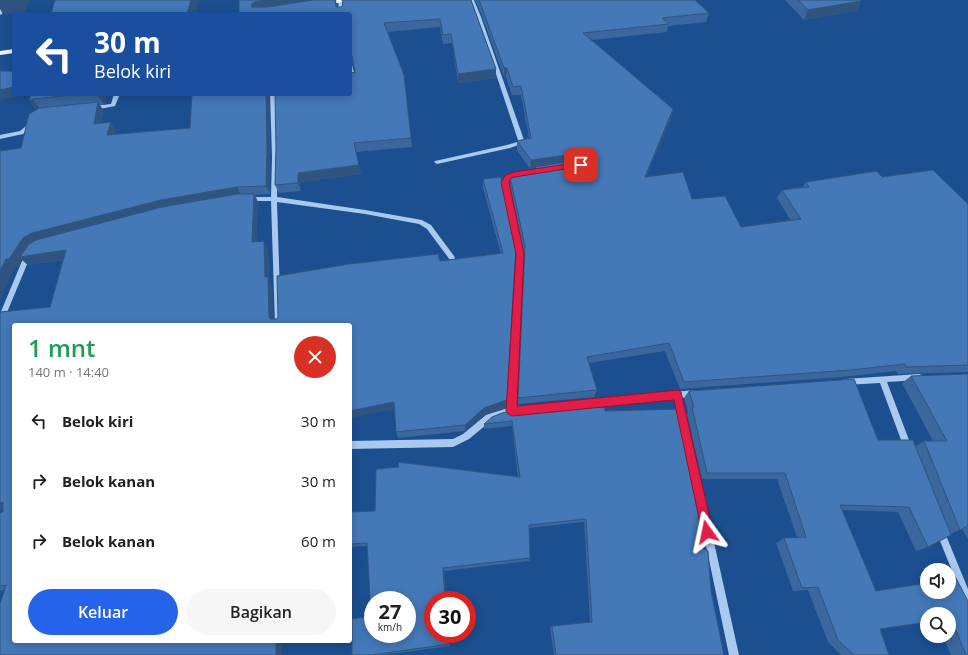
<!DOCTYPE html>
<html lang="id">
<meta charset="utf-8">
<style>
:root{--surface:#fff;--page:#f6f6f6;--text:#202124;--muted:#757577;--accent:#2563eb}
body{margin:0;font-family:"Open Sans",sans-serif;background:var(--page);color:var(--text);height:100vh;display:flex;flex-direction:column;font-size:15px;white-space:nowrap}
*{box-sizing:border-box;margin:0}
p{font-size:13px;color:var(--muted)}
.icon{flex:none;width:22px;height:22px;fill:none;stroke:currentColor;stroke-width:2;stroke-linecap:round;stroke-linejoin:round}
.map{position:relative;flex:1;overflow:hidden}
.panel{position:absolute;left:12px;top:323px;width:340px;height:320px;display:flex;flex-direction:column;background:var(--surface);border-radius:4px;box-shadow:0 2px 10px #0003}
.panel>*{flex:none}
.top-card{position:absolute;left:12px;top:12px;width:340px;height:84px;border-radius:4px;box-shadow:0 2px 10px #0003;background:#1a4fa0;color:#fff;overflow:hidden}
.controls{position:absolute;left:920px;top:563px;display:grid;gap:8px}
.controls a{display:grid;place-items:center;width:36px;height:36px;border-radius:50%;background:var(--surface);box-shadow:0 2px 10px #0003;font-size:20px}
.speed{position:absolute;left:364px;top:591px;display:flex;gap:8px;font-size:20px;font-weight:700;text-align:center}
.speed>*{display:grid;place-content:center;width:52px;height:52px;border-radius:50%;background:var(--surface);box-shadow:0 2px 10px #0003;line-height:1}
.speed small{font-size:10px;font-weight:400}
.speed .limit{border:6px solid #d22;background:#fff;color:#111}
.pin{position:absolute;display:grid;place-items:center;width:34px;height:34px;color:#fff;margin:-17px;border-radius:8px;box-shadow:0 2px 6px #0006}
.me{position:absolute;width:44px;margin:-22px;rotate:348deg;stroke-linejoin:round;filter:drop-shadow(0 0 3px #0008)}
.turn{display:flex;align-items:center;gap:14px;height:84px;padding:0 16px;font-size:18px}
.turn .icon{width:52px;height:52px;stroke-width:2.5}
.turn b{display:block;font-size:28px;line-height:34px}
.round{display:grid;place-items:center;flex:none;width:42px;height:42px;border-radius:21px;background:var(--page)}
.summary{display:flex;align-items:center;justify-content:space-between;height:68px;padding:0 16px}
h1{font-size:24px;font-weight:600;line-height:30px;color:#1e9e55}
.button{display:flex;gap:8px;margin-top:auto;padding:8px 16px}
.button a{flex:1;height:46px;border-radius:24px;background:var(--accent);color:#fff;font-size:16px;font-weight:600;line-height:46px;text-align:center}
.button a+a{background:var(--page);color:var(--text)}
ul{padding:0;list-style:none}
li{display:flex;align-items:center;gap:12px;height:60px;padding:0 16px}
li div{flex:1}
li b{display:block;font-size:15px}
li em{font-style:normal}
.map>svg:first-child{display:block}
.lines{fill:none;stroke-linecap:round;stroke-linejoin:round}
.minor{fill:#a9c9ee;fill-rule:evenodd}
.major{fill:#f0f6ff;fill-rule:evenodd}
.wall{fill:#3a679d}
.shaded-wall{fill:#305480}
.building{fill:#4478b7;stroke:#305480;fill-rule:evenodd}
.route{fill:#e11d48;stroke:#92132f}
</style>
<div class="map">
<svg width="968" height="655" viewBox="0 0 968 655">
<rect width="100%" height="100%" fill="#1b4f8f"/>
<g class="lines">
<!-- minor -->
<g class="minor">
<polygon points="4,0 8,0 2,14 0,15 0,9"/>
<polygon points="338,0 342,0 343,14 339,14"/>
<polygon points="470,0 474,0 481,17 524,140 521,144 510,148 437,164 434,162 435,161 507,145 517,142 518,140 477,17"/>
<polygon points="350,64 352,65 356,80 356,81 352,80 350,74"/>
<polygon points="114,94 120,94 115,106 94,110 91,108 94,106 111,104"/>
<polygon points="270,94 276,94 278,157 277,197 365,210 422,220 431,225 454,256 455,258 454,260 450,260 427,229 419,224 365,214 277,202 281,325 275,325 271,201 247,201 244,199 247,197 271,197 272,157"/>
<polygon points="31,122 33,123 33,125 23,134 0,139 0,135 20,131"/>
<polygon points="543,168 546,170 545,171 510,179 508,182 523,254 516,406 540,404 543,405 544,407 543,409 510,414 497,418 486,425 469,439 453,447 350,449 350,441 453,439 463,434 486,415 508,408 517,254 502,182 506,176"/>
<polygon points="27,253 29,253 32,255 28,262 3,322 2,324 0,325 0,314 22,261"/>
<polygon points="919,374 922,375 923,377 922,379 919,380 887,382 912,448 911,451 908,452 905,451 904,448 880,383 845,385 842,384 841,382 842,380 845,379"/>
<polygon points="695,390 698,391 699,393 698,395 682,398 739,655 729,655 675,398 590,406 587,405 586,403 587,401 590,400"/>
<polygon points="940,527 943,528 968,589 968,605 965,603 936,531 937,528"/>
</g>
<!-- major -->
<g class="major">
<polygon points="337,0 351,0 323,6 320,4"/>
<polygon points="14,49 14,53 0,55 0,51"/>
</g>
</g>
<!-- wall -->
<g class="wall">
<polygon points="336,0 337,7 341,7 471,0 496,69 496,78 458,83 452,43 443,44 440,27 388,32 404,75 412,147 356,152 361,174 301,182 301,191 279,193 275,185 276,148 355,73 353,65 350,63 350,14 239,14"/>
<polygon points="475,0 695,0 709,13 706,22 668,26 667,32 592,40 673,109 671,118 646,177 692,199 741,227 791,221 777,198 782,190 802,187 806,182 882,177 968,204 968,372 898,374 896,371 842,377 680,389 665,351 589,363 597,390 594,397 518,404 524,254 510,184 510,176 535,173 535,168 530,169 517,150 517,141 529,138 521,95 512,95 506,77 504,77 482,16"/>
<polygon points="785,0 860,0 861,1 856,11 804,20"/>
<polygon points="31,94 106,94 104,105 100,105 103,110 101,123 116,131 115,134 190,128 192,94 269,94 270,157 270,194 255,195 258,202 256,242 268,249 269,278 272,285 273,319 277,319 440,261 501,254 483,188 483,179 501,177 507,407 484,415 465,431 398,438 396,432 395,409 14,325 14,641 282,641 282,655 0,655 4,590 0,591 0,513 3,512 3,509 0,510 0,312 50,307 63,260 28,265 22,260 18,267 14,267 0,299 0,151 21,148 36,110"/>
<polygon points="968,374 968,539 962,529 950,534 928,547 916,551 898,512 842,510 876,591 922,584 919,576 927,573 927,592 949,570 933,570 949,565 968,655 951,655 943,636 949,636 949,614 927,614 927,622 880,629 889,655 841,655 828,642 808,590 793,591 776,543 784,538 797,537 777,479 702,479 687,414 688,412 684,398 689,391 878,440 916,446 924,441 933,441 902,383 911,376"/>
<polygon points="601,408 605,411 698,545 711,591 724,655 554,655 550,628 552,626 590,622 584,522 529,528 530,558 529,561 444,571 446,600 433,600 433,634 449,634 450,646 383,655 352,655 371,616 367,546 350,547 350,512 375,511 518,477 512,426 484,429 484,424"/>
</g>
<!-- shaded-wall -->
<g class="shaded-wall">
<polygon points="0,0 30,0 25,12 3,14 0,9"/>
<polygon points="191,0 199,0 196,14 187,14"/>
<polygon points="268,0 326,0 254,14 251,5 255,2"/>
<polygon points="861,1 856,11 804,20 808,10"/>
<polygon points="504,68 507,68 506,77 504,77"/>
<polygon points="496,69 496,78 458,83 458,74"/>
<polygon points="14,87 14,94 30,94 0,100 0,90"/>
<polygon points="97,94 106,94 104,105"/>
<polygon points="266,94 269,94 270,157 270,194 266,186"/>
<polygon points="33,99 42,112 38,114 29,101"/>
<polygon points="98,102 103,110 100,133 94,124"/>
<polygon points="673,109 671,118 642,186 645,177"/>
<polygon points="111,122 116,131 112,144 107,135"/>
<polygon points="354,143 361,174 301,182 301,191 298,183 298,173"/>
<polygon points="582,153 581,162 535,167 535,168 530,169 531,160"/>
<polygon points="237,187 241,196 66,250 73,258 28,265 22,260 18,267 14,267 0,299 0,271 6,259 23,238 32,233 161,200"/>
<polygon points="254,194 258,202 256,251 252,242"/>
<polygon points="264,241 268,249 269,278 272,285 274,325 269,317 265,277"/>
<polygon points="507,400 507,407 484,415 465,431 465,425 484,408"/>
<polygon points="394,402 396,409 350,418 350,411"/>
<polygon points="3,502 14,507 0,510 0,503"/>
<polygon points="443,568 444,571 446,600 445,600"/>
<rect x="276" y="641" width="6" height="14"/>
</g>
<!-- building -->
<g class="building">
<polygon points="55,0 191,0 187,14 51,14"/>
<polygon points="239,0 268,0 255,2 251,5 252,7 268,7 313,0 335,0 336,7 341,7 343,5 342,0 471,0 496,69 458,74 451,34 443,35 440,19 384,23 404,75 411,138 354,143 359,165 298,173 298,183 275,185 276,148 275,94 350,94 350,72 355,73 352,56 350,55 350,14 239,14"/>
<polygon points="479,0 695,0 709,13 662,18 669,24 583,33 673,109 645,177 683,172 692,199 725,196 741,227 801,219 782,190 809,187 806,182 877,171 882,177 933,170 968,204 968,365 906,367 905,364 850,370 684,382 669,343 587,357 597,390 518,398 525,246 510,176 539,172 535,167 585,159 586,155 582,153 531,160 517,141 531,138 521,86 513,87 507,68 504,68 482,8"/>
<polygon points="798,0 860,0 861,1 808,10"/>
<polygon points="0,71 14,71 14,87 0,90"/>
<polygon points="31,94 82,94 33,99 29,101"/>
<polygon points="192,94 266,94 267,148 266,186 237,187 161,200 32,233 23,238 9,259 6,259 0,271 0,151 21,148 29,114 39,108 98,102 94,124 111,122 107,135 190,128"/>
<polygon points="501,177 516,246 507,400 484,408 465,425 396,432 394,402 350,411 350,325 14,325 14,641 276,641 276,655 0,655 0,604 6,585 0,586 0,513 3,512 3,502 0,503 0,312 50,307 66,250 20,257 29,244 36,240 162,207 237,194 254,194 252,242 264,241 265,277 268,277 269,317 271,319 277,319 278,317 277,276 349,264 438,254 440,261 503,253 483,179"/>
<polygon points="968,374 968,526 960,530 924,441 947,441 911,376"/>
<polygon points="854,379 878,440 913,440 951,535 928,547 909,507 840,505 876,591 927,583 927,592 949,592 949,570 937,570 949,565 968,601 968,655 966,655 951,618 949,619 949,614 927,614 927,622 880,629 889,655 854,655 838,640 818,587 802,588 784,538 806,537 785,473 707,473 692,407 694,407 689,391"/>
<path d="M 599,402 L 601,408 L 604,407 L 605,411 L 680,409 L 700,499 L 698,545 L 708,551 L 711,591 L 724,655 L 556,655 L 552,626 L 592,622 L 586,519 L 529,525 L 530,558 L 443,568 L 445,600 L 433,600 L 433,634 L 448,634 L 449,644 L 372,655 L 352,655 L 352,619 L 371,616 L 367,543 L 350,544 L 350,512 L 375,511 L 376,469 L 399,467 L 398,462 L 520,477 L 512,421 L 484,424 L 492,417 L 502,413 L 521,409 ZM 373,600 L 407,600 L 407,634 L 373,634 Z"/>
</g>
<!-- route -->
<polygon class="route" points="581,162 583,163 583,166 515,177 511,178 509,182 524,254 517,406 678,390 681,392 713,532 711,537 707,538 703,537 702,532 674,400 512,416 508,414 506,411 516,254 501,182 506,175 514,172"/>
</svg>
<div class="controls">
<a><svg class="icon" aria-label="sound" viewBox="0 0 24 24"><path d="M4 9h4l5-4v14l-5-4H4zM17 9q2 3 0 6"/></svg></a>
<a><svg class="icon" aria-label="search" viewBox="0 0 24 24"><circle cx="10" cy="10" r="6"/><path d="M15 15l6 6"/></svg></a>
</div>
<div class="speed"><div>27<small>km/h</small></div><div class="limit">30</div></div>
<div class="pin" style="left:581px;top:165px;background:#d93025"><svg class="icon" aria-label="arrive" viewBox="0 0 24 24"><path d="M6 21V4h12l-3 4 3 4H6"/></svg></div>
<svg class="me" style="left:707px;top:532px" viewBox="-20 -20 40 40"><path d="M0-17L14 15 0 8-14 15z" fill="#e11d48" stroke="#fff" stroke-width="4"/></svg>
<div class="top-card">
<div class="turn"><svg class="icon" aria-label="left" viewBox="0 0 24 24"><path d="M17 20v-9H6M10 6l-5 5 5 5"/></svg><div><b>30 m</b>Belok kiri</div></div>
</div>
<section class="panel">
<div class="summary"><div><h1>1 mnt</h1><p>140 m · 14:40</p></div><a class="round" style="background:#d93025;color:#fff"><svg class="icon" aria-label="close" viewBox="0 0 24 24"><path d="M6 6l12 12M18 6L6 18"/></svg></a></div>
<ul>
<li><svg class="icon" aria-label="left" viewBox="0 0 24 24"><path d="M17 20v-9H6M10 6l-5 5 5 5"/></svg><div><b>Belok kiri</b></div><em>30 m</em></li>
<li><svg class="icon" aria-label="right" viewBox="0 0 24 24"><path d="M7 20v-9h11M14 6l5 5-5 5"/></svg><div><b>Belok kanan</b></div><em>30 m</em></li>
<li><svg class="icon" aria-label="right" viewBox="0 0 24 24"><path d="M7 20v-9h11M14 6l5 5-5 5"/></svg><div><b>Belok kanan</b></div><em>60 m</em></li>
</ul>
<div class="button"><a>Keluar</a><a>Bagikan</a></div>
</section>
</div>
